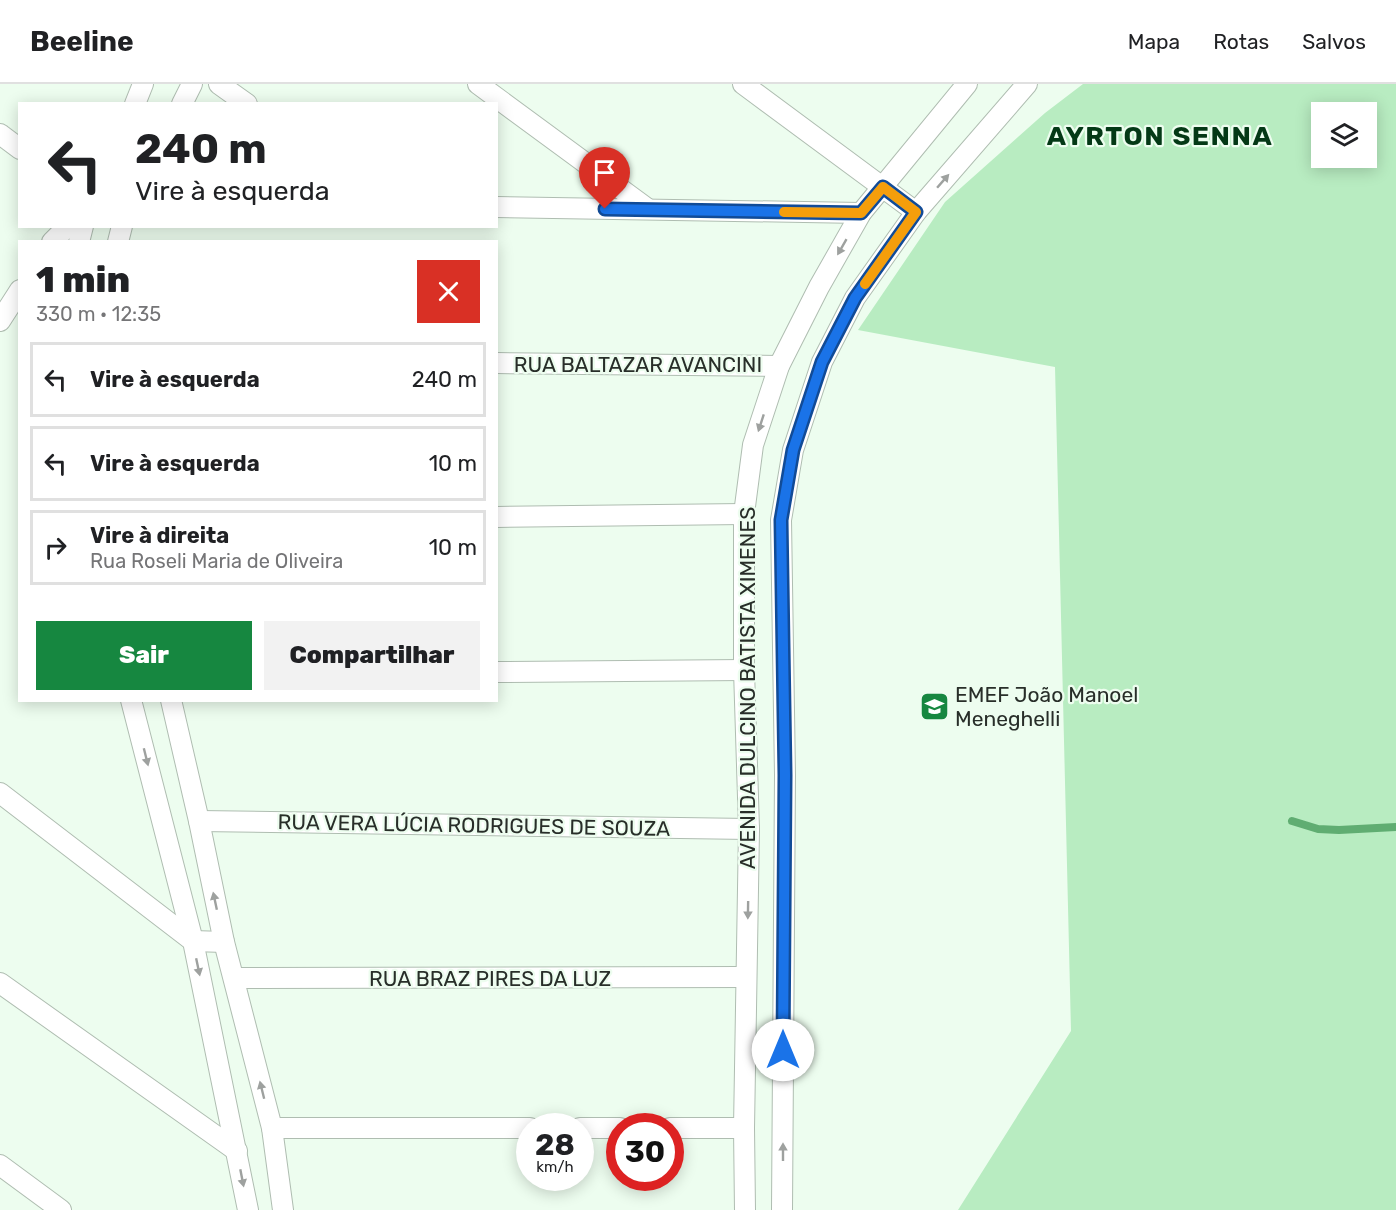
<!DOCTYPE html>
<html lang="pt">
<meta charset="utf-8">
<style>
:root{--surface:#fff;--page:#f2f2f2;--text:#202124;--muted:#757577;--line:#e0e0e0;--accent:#168740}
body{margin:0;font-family:Rubik,sans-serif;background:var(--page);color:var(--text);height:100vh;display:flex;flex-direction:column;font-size:22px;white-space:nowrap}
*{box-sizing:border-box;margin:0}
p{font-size:20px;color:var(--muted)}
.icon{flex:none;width:33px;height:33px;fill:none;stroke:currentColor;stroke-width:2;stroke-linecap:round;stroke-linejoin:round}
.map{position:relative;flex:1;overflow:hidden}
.panel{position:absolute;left:18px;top:156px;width:480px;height:462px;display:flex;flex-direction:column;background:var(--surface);border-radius:0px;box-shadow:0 3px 15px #0003}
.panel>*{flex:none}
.guide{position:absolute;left:18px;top:18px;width:480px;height:126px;border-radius:0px;box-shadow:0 3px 15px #0003;background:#fff;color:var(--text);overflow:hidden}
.fabs{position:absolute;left:1311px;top:18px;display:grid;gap:12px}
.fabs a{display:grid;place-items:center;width:66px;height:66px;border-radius:0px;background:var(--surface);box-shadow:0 3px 15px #0003;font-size:30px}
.speed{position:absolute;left:516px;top:1029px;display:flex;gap:12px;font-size:30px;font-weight:700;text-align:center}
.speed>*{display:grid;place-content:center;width:78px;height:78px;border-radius:50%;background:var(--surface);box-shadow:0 3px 15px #0003;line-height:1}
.speed small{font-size:15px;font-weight:400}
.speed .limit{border:9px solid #d22;background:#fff;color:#111}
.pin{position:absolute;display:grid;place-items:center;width:51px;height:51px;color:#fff;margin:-62px -26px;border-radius:50% 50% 50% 0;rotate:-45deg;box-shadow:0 0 6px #0007}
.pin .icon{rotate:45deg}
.me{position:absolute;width:66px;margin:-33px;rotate:0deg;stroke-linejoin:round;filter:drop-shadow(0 0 4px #0008)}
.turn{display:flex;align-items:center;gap:21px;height:126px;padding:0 18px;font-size:27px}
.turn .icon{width:78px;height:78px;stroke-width:2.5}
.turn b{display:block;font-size:42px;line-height:51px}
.round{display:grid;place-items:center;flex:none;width:63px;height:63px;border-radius:0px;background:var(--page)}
.overview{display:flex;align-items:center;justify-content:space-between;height:102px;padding:0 18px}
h1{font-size:36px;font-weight:800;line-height:45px}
.button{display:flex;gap:12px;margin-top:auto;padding:12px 18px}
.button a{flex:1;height:69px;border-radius:0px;background:var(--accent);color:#fff;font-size:24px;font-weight:800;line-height:69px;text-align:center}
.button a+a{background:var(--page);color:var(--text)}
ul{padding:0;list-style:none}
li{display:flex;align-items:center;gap:18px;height:75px;margin:0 12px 9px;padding:0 6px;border:3px solid var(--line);border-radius:0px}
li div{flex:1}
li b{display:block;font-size:22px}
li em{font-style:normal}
header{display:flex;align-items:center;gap:36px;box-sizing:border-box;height:84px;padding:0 30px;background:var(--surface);border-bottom:2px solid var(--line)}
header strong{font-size:28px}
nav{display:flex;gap:33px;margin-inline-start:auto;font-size:21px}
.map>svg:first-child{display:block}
.green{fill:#b8ecc1;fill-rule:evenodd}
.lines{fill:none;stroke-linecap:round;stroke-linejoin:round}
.stream{stroke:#60ad72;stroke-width:8}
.street-casing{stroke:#afbdb1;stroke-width:22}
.street{stroke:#fff;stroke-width:20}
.oneway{fill:#9ea19f}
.route-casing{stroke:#114b97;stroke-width:15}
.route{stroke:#1a73e8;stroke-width:10}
.slow{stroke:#f59e0b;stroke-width:10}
.labels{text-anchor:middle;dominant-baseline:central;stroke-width:4.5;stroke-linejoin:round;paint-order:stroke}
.street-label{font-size:21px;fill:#282e29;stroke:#edfdef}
.poi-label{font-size:21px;fill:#282e29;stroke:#edfdef;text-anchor:start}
.district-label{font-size:27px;font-weight:bold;letter-spacing:1.5px;fill:#043916;stroke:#edfdef}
</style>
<header>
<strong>Beeline</strong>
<nav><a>Mapa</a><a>Rotas</a><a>Salvos</a></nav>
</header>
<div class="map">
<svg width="1396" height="1126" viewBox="0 0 1396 1126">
<rect width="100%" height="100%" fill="#edfdef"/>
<!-- green -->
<path class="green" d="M 1083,0 L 1396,0 L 1396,1126 L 958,1126 L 1071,947 L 1055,283 L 858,246 L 945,118 L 1045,29 ZM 1322,28 L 1366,28 L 1366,74 L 1322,74 Z"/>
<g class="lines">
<!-- stream -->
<polyline class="stream" points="1292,737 1318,745 1339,746 1396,743"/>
<defs>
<g id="street">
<polyline points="219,0 247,20"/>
<polyline points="478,0 648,125"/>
<polyline points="743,0 916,128"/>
<polyline points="135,20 143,0"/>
<polyline points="182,20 192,0"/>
<polyline points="0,50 20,65"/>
<polyline points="496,123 861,129"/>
<polyline points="52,158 68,142"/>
<polyline points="79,158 83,142"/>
<polyline points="118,158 122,142"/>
<polyline points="0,237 20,206"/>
<polyline points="496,279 779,282"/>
<polyline points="496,433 744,430"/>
<polyline points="496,588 744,586"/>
<polyline points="131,616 193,857 248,1126"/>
<polyline points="171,616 199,737 224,858 272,1044 283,1126"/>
<polyline points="0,709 193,857 224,858"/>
<polyline points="199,737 749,745"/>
<polyline points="234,894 746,893"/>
<polyline points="0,899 237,1067"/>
<polyline points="272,1044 530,1044"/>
<polyline points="580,1044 620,1044"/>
<polyline points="670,1044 744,1044"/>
<polyline points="0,1081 61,1126"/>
<polyline points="745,1126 744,1044 749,745 744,586 744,430 753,361 779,282 819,203 861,129 967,0"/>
<polyline points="782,1126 785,691 781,436 793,366 822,278 855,214 916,128 1027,0"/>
</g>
</defs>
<!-- street casing -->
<use href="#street" class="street-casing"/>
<!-- street -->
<use href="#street" class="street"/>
</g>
<!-- one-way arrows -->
<defs><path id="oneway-solid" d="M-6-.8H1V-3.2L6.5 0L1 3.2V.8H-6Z" transform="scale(1.5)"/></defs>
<g class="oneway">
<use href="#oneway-solid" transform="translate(943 97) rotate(-49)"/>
<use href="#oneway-solid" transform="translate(842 163) rotate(120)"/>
<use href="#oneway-solid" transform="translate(761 339) rotate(108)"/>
<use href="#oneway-solid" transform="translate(146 673) rotate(76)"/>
<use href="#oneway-solid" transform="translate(215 817) rotate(-102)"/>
<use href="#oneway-solid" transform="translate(748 826) rotate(91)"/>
<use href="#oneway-solid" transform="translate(198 883) rotate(78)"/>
<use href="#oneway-solid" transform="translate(262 1006) rotate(-104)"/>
<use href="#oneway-solid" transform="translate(783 1068) rotate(-90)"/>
<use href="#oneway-solid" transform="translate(242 1094) rotate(79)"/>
</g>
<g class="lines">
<defs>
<polyline id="route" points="605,125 861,129 883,103 916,128 855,214 822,278 793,366 781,436 785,691 783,966"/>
</defs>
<!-- route casing -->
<use href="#route" class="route-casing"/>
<!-- route -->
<use href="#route" class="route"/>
<!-- slow -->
<polyline class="slow" points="784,128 861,129 883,103 916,128 865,200"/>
</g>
<!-- icons -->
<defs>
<symbol id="school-square" viewBox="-11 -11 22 22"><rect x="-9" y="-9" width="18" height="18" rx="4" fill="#168740" stroke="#edfdef"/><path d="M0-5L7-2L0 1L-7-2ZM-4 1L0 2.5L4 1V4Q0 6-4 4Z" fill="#fff"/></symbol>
</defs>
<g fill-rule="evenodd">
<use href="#school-square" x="918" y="606" width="33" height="33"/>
</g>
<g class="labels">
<!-- street labels -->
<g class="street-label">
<text x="638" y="280">RUA BALTAZAR AVANCINI</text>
<text transform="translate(747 604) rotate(-90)">AVENIDA DULCINO BATISTA XIMENES</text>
<text transform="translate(474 741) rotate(1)">RUA VERA LÚCIA RODRIGUES DE SOUZA</text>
<text x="490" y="894">RUA BRAZ PIRES DA LUZ</text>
</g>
<!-- poi labels -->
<g class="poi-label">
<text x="955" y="610">EMEF João Manoel<tspan x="955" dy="24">Meneghelli</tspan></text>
</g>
<!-- district labels -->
<g class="district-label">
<text x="1160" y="52">AYRTON SENNA</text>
</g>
</g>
</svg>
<div class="fabs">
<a><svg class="icon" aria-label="layers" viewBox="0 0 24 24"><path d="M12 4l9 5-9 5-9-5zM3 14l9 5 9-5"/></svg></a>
</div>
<div class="speed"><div>28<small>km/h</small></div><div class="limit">30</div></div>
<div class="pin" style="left:605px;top:125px;background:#d93025"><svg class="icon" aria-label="arrive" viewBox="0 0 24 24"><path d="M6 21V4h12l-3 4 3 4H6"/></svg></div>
<svg class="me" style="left:783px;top:966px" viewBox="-20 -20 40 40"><circle r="19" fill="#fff"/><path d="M0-13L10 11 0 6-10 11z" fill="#1a73e8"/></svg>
<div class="guide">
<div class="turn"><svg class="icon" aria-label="left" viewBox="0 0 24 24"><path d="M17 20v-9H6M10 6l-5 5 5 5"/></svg><div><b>240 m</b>Vire à esquerda</div></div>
</div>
<section class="panel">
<div class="overview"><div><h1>1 min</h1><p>330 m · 12:35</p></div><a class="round" style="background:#d93025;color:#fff"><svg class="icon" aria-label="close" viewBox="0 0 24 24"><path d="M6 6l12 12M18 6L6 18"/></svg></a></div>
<ul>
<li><svg class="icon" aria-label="left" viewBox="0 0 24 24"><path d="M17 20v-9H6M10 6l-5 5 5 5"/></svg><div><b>Vire à esquerda</b></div><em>240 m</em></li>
<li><svg class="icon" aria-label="left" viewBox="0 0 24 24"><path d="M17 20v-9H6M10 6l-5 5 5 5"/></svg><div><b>Vire à esquerda</b></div><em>10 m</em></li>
<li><svg class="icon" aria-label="right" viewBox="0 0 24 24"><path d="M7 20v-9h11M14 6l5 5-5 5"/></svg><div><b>Vire à direita</b><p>Rua Roseli Maria de Oliveira</p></div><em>10 m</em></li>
</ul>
<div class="button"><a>Sair</a><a>Compartilhar</a></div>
</section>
</div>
